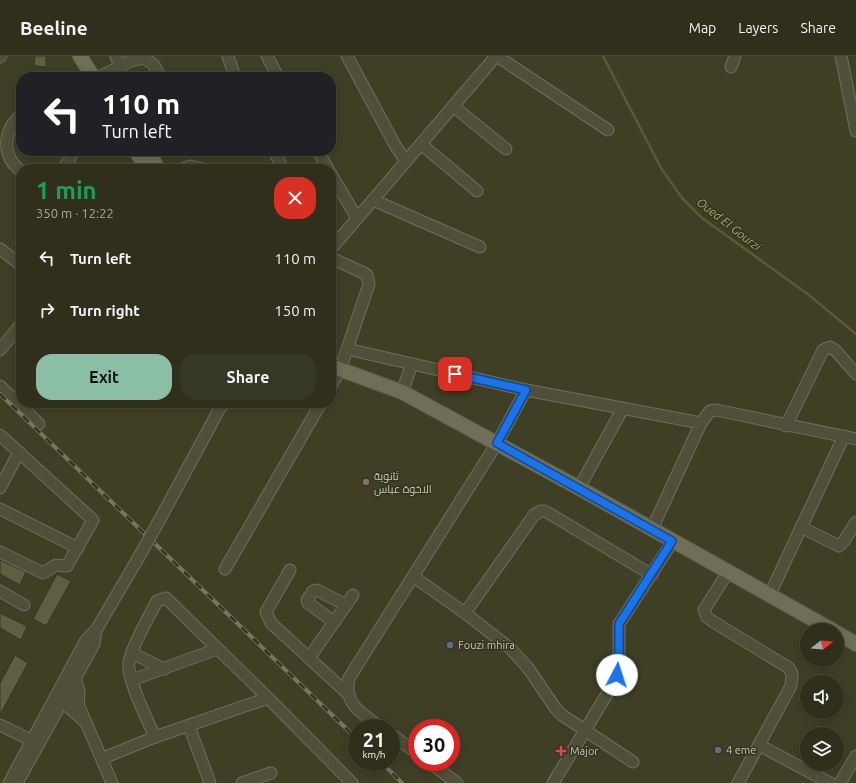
<!DOCTYPE html>
<meta charset="utf-8">
<style>
:root{--surface:#2f2f1c;--page:#373725;--text:#f1f3f6;--muted:#a7a9a3;--line:#4a4a3b;--accent:#8abfa5}
body{margin:0;font-family:Ubuntu,Cairo,sans-serif;background:var(--page);color:var(--text);height:100vh;display:flex;flex-direction:column;font-size:15px;white-space:nowrap}
*{box-sizing:border-box;margin:0}
p{font-size:13px;color:var(--muted)}
.icon{flex:none;width:22px;height:22px;fill:none;stroke:currentColor;stroke-width:2;stroke-linecap:round;stroke-linejoin:round}
.map{position:relative;flex:1;overflow:hidden}
.details{position:absolute;left:16px;top:108px;width:320px;height:244px;display:flex;flex-direction:column;background:var(--surface);border-radius:16px;box-shadow:0 2px 10px #0003,0 0 0 1px var(--line)}
.details>*{flex:none}
.banner{position:absolute;left:16px;top:16px;width:320px;height:84px;border-radius:16px;box-shadow:0 2px 10px #0003,0 0 0 1px var(--line);background:#202124;color:#fff;overflow:hidden}
.needle{width:26px;rotate:73deg}
.tools{position:absolute;left:800px;top:567px;display:grid;gap:8px}
.tools a{display:grid;place-items:center;width:44px;height:44px;border-radius:50%;background:var(--surface);box-shadow:0 2px 10px #0003,0 0 0 1px var(--line);font-size:20px}
.speed{position:absolute;left:348px;top:663px;display:flex;gap:8px;font-size:20px;font-weight:700;text-align:center}
.speed>*{display:grid;place-content:center;width:52px;height:52px;border-radius:50%;background:var(--surface);box-shadow:0 2px 10px #0003,0 0 0 1px var(--line);line-height:1}
.speed small{font-size:10px;font-weight:400}
.speed .limit{border:6px solid #d22;background:#fff;color:#111}
.pin{position:absolute;display:grid;place-items:center;width:34px;height:34px;color:#fff;margin:-17px;border-radius:8px;box-shadow:0 2px 6px #0006}
.me{position:absolute;width:44px;margin:-22px;rotate:5deg;stroke-linejoin:round;filter:drop-shadow(0 0 3px #0008)}
.turn{display:flex;align-items:center;gap:14px;height:84px;padding:0 20px;font-size:18px}
.turn .icon{width:52px;height:52px;stroke-width:2.5}
.turn b{display:block;font-size:28px;line-height:34px}
.round{display:grid;place-items:center;flex:none;width:42px;height:42px;border-radius:16px;background:var(--page)}
.head{display:flex;align-items:center;justify-content:space-between;height:68px;padding:0 20px}
h1{font-size:24px;font-weight:600;line-height:30px;color:#1e9e55}
.cta{display:flex;gap:8px;margin-top:auto;padding:8px 20px}
.cta a{flex:1;height:46px;border-radius:16px;background:var(--accent);color:#111;font-size:16px;font-weight:600;line-height:46px;text-align:center}
.cta a+a{background:var(--page);color:var(--text)}
ul{padding:0;list-style:none}
li{display:flex;align-items:center;gap:12px;height:52px;padding:0 20px}
li div{flex:1}
li b{display:block;font-size:15px}
li em{font-style:normal}
header{display:flex;align-items:center;gap:24px;box-sizing:border-box;height:56px;padding:0 20px;background:var(--surface);border-bottom:1px solid var(--line)}
header strong{font-size:19px}
nav{display:flex;gap:22px;margin-inline-start:auto;font-size:14px}
.map>svg:first-child{display:block}
.lines{fill:none;stroke-linecap:round;stroke-linejoin:round}
.stream{stroke:#5b5b31;stroke-width:2.5}
.building{fill:#5e5e42;stroke:#363621}
.minor-casing{stroke:#6f6f5b;stroke-width:13}
.major-casing{stroke:#5b5b46;stroke-width:16}
.minor{stroke:#4f4f3a;stroke-width:11}
.major{stroke:#6f6f58;stroke-width:14}
.rail-casing{stroke:#76765c;stroke-width:4}
.rail{stroke:#34341f;stroke-width:2.5;stroke-dasharray:8;stroke-linecap:butt}
.minor-bridge-casing{stroke:#6f6f5b;stroke-width:13;stroke-linecap:butt}
.minor-bridge{stroke:#4f4f3a;stroke-width:11}
.route-casing{stroke:#114b97;stroke-width:10}
.route{stroke:#1a73e8;stroke-width:7}
.education-dot{fill:#8d6e63;stroke:#34341f;stroke-width:1.5}
.service-dot{fill:#5c6f8a;stroke:#34341f;stroke-width:1.5}
.health-dot{fill:#e0444e;stroke:#34341f;stroke-width:1.5}
.labels{text-anchor:middle;dominant-baseline:central;stroke-width:3;stroke-linejoin:round;paint-order:stroke}
.poi-label{font-size:11px;fill:#c9cab6;stroke:#34341f;text-anchor:start}
.water-label{font-size:12px;font-style:italic;fill:#a8a870;stroke:#34341f}
</style>
<header>
<strong>Beeline</strong>
<nav><a>Map</a><a>Layers</a><a>Share</a></nav>
</header>
<div class="map">
<svg width="856" height="727" viewBox="0 0 856 727">
<rect width="100%" height="100%" fill="#3f3f26"/>
<g class="lines">
<!-- stream -->
<polyline class="stream" points="603,0 661,112 682,142 702,162 809,239 856,278"/>
</g>
<!-- building -->
<g class="building">
<polygon points="35,0 46,0 46,11 34,10"/>
<polygon points="0,504 26,516 20,529 0,518"/>
<polygon points="57,518 71,525 46,570 33,563"/>
<polygon points="0,557 27,570 21,584 0,572"/>
<polygon points="15,599 28,607 0,659 0,627"/>
</g>
<g class="lines">
<defs>
<g id="minor">
<polyline points="116,0 120,10"/>
<polyline points="228,0 235,21"/>
<polyline points="267,0 278,21"/>
<polyline points="347,0 395,89 406,105"/>
<polyline points="497,0 608,74"/>
<polyline points="841,0 856,75"/>
<polyline points="0,1 1,0"/>
<polyline points="731,11 735,0"/>
<polyline points="99,21 131,5 143,2 153,8 161,21"/>
<polyline points="453,50 506,93"/>
<path d="M 21,59 C 3,74 1,100 21,115"/>
<polyline points="421,88 477,135"/>
<polyline points="274,95 283,113"/>
<polyline points="318,95 328,113"/>
<polyline points="62,113 69,105 73,95"/>
<polyline points="182,113 190,110 204,113"/>
<polyline points="331,118 357,162"/>
<polyline points="373,144 480,191"/>
<polyline points="0,193 21,209"/>
<polyline points="331,193 496,0"/>
<polyline points="331,202 364,217 367,219 369,228 340,314 331,330"/>
<polyline points="347,293 526,334 701,367"/>
<polyline points="0,294 21,268"/>
<polyline points="0,330 39,368"/>
<polyline points="402,336 412,308"/>
<polyline points="786,370 823,294 830,291 836,295 856,318"/>
<polyline points="0,379 93,464 67,510 56,509 43,517 0,496"/>
<polyline points="0,432 19,396"/>
<polyline points="579,432 623,352"/>
<polyline points="0,453 78,492"/>
<polyline points="159,465 220,352 225,347"/>
<polyline points="801,471 839,490 844,485 856,466"/>
<polyline points="652,473 701,367 710,355 716,354 856,383"/>
<polyline points="225,513 321,347"/>
<polyline points="290,514 266,556 271,567 347,637"/>
<polyline points="728,516 704,554 707,561 712,565 789,612 792,618 791,630 738,727"/>
<polyline points="414,521 465,557 511,593 528,612 556,653 562,659 633,706"/>
<polyline points="0,535 24,549"/>
<polyline points="770,538 844,380"/>
<polyline points="465,557 534,459 541,455 545,455 652,519"/>
<polyline points="334,566 308,547 307,544 313,535 317,534 346,549"/>
<polyline points="132,597 164,613"/>
<polyline points="309,602 353,539"/>
<polyline points="75,621 79,636 78,648"/>
<polyline points="132,624 217,593"/>
<polyline points="62,631 78,648 112,727"/>
<polyline points="57,641 84,665"/>
<polyline points="0,669 37,687"/>
<polyline points="189,670 210,727"/>
<path d="M 382,672 C 363,658 343,649 349,622 L 497,387 L 526,334"/>
<polyline points="391,678 417,697"/>
<path d="M 155,681 C 148,665 126,622 129,606 C 132,589 149,561 157,545 L 166,542 L 268,642 L 352,727"/>
<polyline points="759,689 830,727"/>
<polyline points="103,702 155,681 268,642"/>
<polyline points="429,706 457,727"/>
<polyline points="9,727 86,584 96,574 136,506"/>
<polyline points="17,727 94,588 96,574"/>
<polyline points="242,727 271,717"/>
<polyline points="553,727 615,625 619,613 619,568 673,485"/>
<polyline points="840,727 856,700"/>
</g>
<g id="major">
<polyline points="80,0 93,21"/>
<polyline points="136,95 147,113"/>
<polyline points="148,95 158,113"/>
<polyline points="331,310 402,336 579,432 832,574"/>
<polyline points="837,577 856,588"/>
</g>
</defs>
<!-- minor casing -->
<use href="#minor" class="minor-casing"/>
<!-- major casing -->
<use href="#major" class="major-casing"/>
<!-- minor -->
<use href="#minor" class="minor"/>
<!-- major -->
<use href="#major" class="major"/>
<defs>
<g id="rail">
<polyline points="0,338 357,683"/>
<polyline points="381,706 402,727"/>
</g>
</defs>
<!-- rail casing -->
<use href="#rail" class="rail-casing"/>
<!-- rail -->
<use href="#rail" class="rail"/>
<defs>
<polyline id="minor-bridge" points="136,506 159,465"/>
</defs>
<!-- minor-bridge casing -->
<use href="#minor-bridge" class="minor-bridge-casing"/>
<!-- minor-bridge -->
<use href="#minor-bridge" class="minor-bridge"/>
</g>
<g class="lines">
<defs>
<polyline id="route" points="455,318 526,334 497,387 672,485 619,568 619,613 617,619"/>
</defs>
<!-- route casing -->
<use href="#route" class="route-casing"/>
<!-- route -->
<use href="#route" class="route"/>
</g>
<!-- markers -->
<circle class="education-dot" cx="366" cy="426" r="4"/>
<g class="service-dot">
<circle cx="450" cy="589" r="4"/>
<circle cx="718" cy="694" r="4"/>
</g>
<path class="health-dot" d="M559 689h4v4h4v4h-4v4h-4v-4h-4v-4h4z"/>
<g class="labels">
<!-- poi labels -->
<g class="poi-label">
<text x="374" y="420">ثانوية<tspan x="374" dy="13">الاخوة عباس</tspan></text>
<text x="458" y="589">Fouzi mhira</text>
<text x="726" y="694">4 eme</text>
<text x="570" y="695">Major</text>
</g>
<!-- water labels -->
<g class="water-label">
<text transform="translate(729 168) rotate(38)">Oued El Gourzi</text>
</g>
</g>
</svg>
<div class="tools">
<a><svg class="needle" viewBox="-14 -14 28 28"><path d="M0-13l5 13h-10z" fill="#e53935"/><path d="M0 13l5-13h-10z" fill="#a7a9a3"/></svg></a>
<a><svg class="icon" aria-label="sound" viewBox="0 0 24 24"><path d="M4 9h4l5-4v14l-5-4H4zM17 9q2 3 0 6"/></svg></a>
<a><svg class="icon" aria-label="layers" viewBox="0 0 24 24"><path d="M12 4l9 5-9 5-9-5zM3 14l9 5 9-5"/></svg></a>
</div>
<div class="speed"><div>21<small>km/h</small></div><div class="limit">30</div></div>
<div class="pin" style="left:455px;top:318px;background:#d93025"><svg class="icon" aria-label="arrive" viewBox="0 0 24 24"><path d="M6 21V4h12l-3 4 3 4H6"/></svg></div>
<svg class="me" style="left:617px;top:619px" viewBox="-20 -20 40 40"><circle r="19" fill="#fff"/><path d="M0-13L10 11 0 6-10 11z" fill="#1a73e8"/></svg>
<div class="banner">
<div class="turn"><svg class="icon" aria-label="left" viewBox="0 0 24 24"><path d="M17 20v-9H6M10 6l-5 5 5 5"/></svg><div><b>110 m</b>Turn left</div></div>
</div>
<section class="details">
<div class="head"><div><h1>1 min</h1><p>350 m · 12:22</p></div><a class="round" style="background:#d93025;color:#fff"><svg class="icon" aria-label="close" viewBox="0 0 24 24"><path d="M6 6l12 12M18 6L6 18"/></svg></a></div>
<ul>
<li><svg class="icon" aria-label="left" viewBox="0 0 24 24"><path d="M17 20v-9H6M10 6l-5 5 5 5"/></svg><div><b>Turn left</b></div><em>110 m</em></li>
<li><svg class="icon" aria-label="right" viewBox="0 0 24 24"><path d="M7 20v-9h11M14 6l5 5-5 5"/></svg><div><b>Turn right</b></div><em>150 m</em></li>
</ul>
<div class="cta"><a>Exit</a><a>Share</a></div>
</section>
</div>
